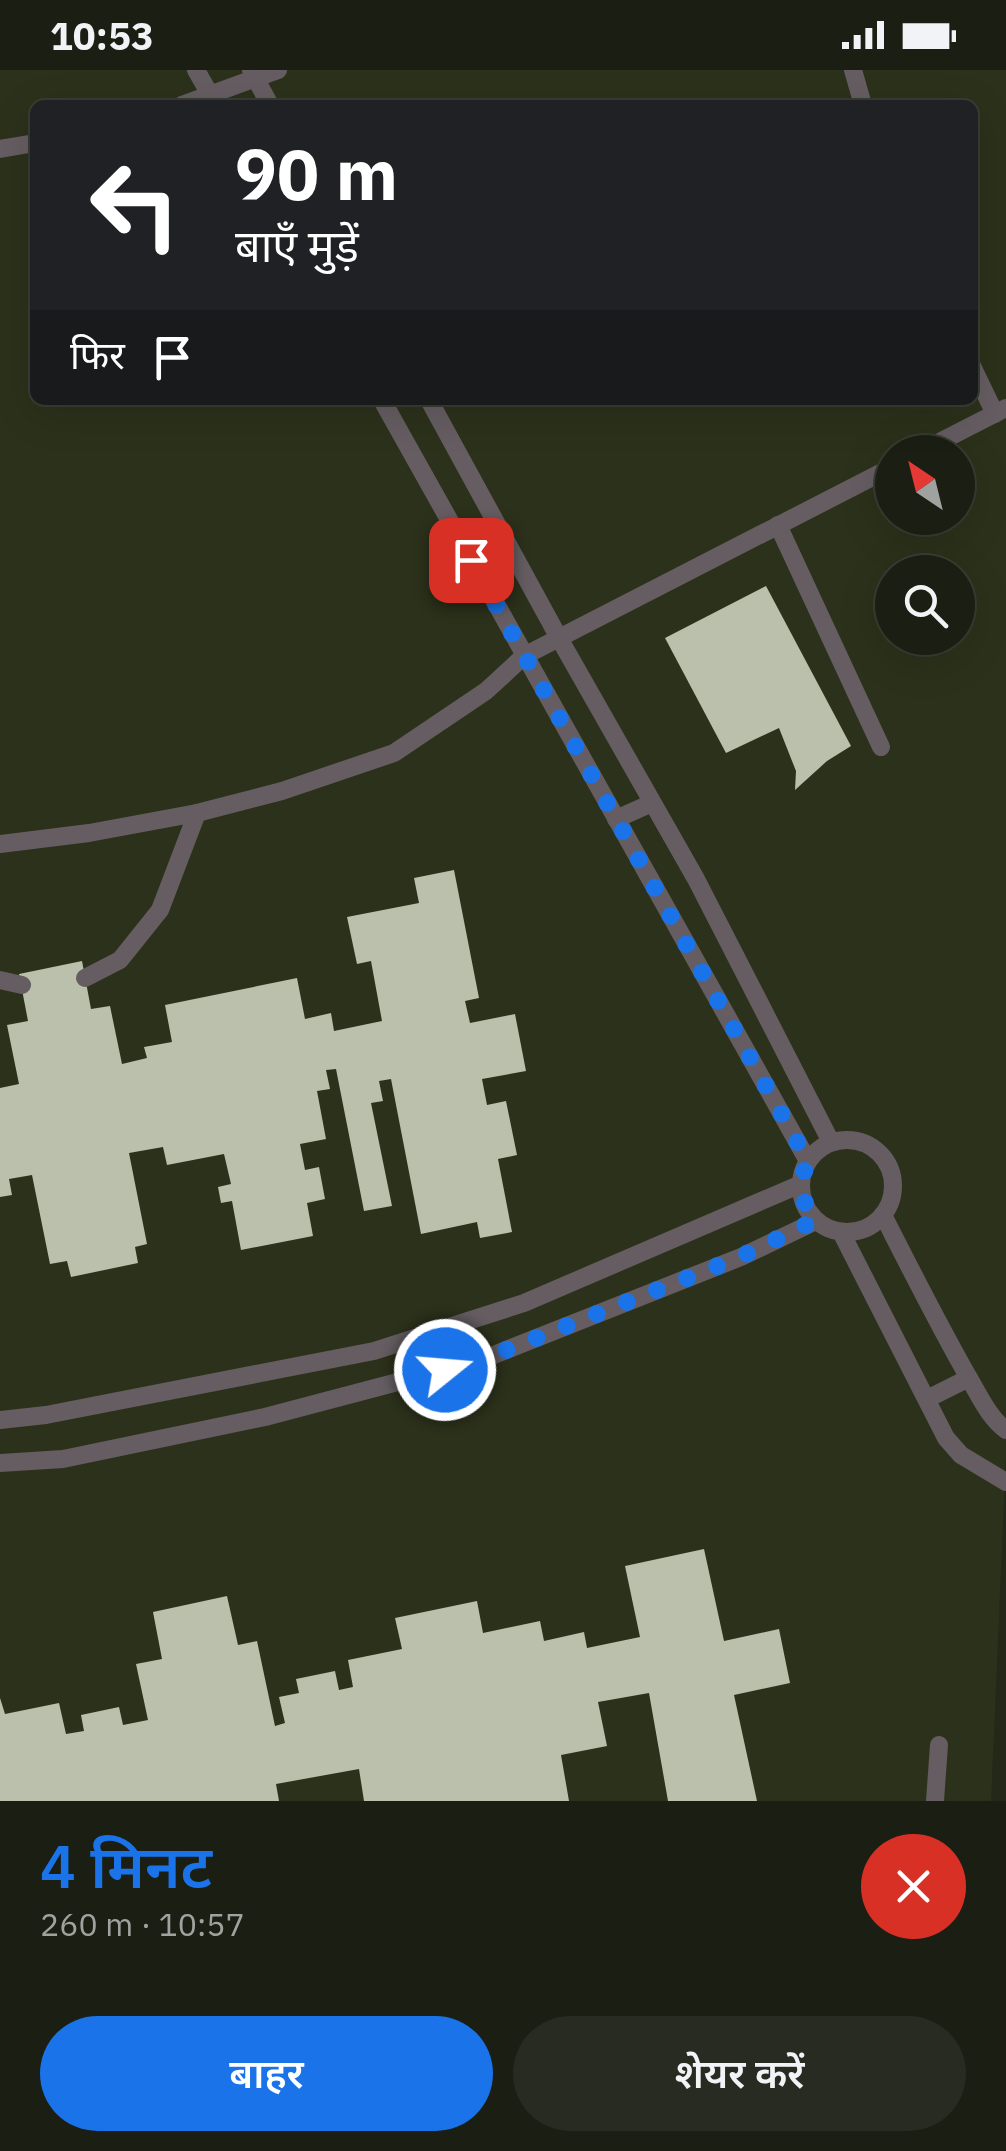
<!DOCTYPE html>
<html lang="hi">
<meta charset="utf-8">
<style>
:root{--surface:#1b1e13;--page:#282b21;--text:#f1f3f6;--muted:#a0a2a0;--line:#393c33;--accent:#1a73e8}
body{margin:0;font-family:"IBM Plex Sans","Noto Sans Devanagari",sans-serif;background:var(--page);color:var(--text);height:100vh;display:flex;flex-direction:column;font-size:38px;white-space:nowrap}
*{box-sizing:border-box;margin:0}
p{font-size:32px;color:var(--muted)}
.icon{flex:none;width:55px;height:55px;fill:none;stroke:currentColor;stroke-width:2;stroke-linecap:round;stroke-linejoin:round}
.map{position:relative;height:1731px;overflow:hidden}
.drawer{display:flex;flex-direction:column;background:var(--surface);flex:1}
.drawer>*{flex:none}
.banner{position:absolute;left:30px;top:30px;width:948px;height:305px;border-radius:15px;box-shadow:0 10px 40px #0002,0 0 0 2px var(--line);background:#202124;color:#fff;overflow:hidden}
.needle{width:65px;rotate:325deg}
.fabs{position:absolute;left:875px;top:365px;display:grid;gap:20px}
.fabs a{display:grid;place-items:center;width:100px;height:100px;border-radius:50%;background:var(--surface);box-shadow:0 10px 40px #0002,0 0 0 2px var(--line);font-size:50px}
.pin{position:absolute;display:grid;place-items:center;width:85px;height:85px;color:#fff;margin:-42px;border-radius:20px;box-shadow:0 5px 15px #0006}
.me{position:absolute;width:110px;margin:-55px;rotate:73deg;stroke-linejoin:round;filter:drop-shadow(0 0 8px #0008)}
.turn{display:flex;align-items:center;gap:35px;height:210px;padding:0 40px;font-size:45px}
.turn .icon{width:130px;height:130px;stroke-width:2.5}
.turn b{display:block;font-size:70px;line-height:85px}
.then{display:flex;align-items:center;height:95px;padding:0 40px;background:#0003;gap:20px;font-size:38px}
.round{display:grid;place-items:center;flex:none;width:105px;height:105px;border-radius:52px;background:var(--page)}
.headline{display:flex;align-items:center;justify-content:space-between;height:170px;padding:0 40px}
h1{font-size:60px;font-weight:600;line-height:75px;color:var(--accent)}
.cta{display:flex;gap:20px;margin-top:auto;padding:20px 40px}
.cta a{flex:1;height:115px;border-radius:60px;background:var(--accent);color:#fff;font-size:40px;font-weight:600;line-height:115px;text-align:center}
.cta a+a{background:var(--page);color:var(--text)}
.status{display:flex;justify-content:space-between;align-items:center;height:70px;padding:0 50px;background:var(--surface);direction:ltr}
.status svg{height:28px;fill:currentColor}
.map>svg:first-child{display:block}
.built{fill:#2c311b;fill-rule:evenodd}
.building{fill:#bbc0ad}
.lines{fill:none;stroke-linecap:round;stroke-linejoin:round}
.service{stroke:#655d61;stroke-width:18}
.route{stroke:#1a73e8;stroke-width:18;stroke-dasharray:0 32.4}
</style>
<div class="status"><b>10:53</b><svg viewBox="0 0 49 12"><path d="M0 12V9h3v3zM5 12V6h3v6zM10 12V3h3v9zM15 12V0h3v12zM26 1h20v11H26zM47 4h2v5h-2z"/></svg></div>
<div class="map">
<svg width="1006" height="1731" viewBox="0 0 1006 1731">
<rect width="100%" height="100%" fill="#242819"/>
<!-- built -->
<path class="built" d="M 0,0 L 1006,0 L 1006,1384 L 991,1731 L 0,1731 ZM 35,35 L 972,35 L 972,330 L 35,330 ZM 892,382 L 958,382 L 958,448 L 892,448 ZM 892,502 L 958,502 L 958,568 L 892,568 Z"/>
<!-- building -->
<g class="building">
<polygon points="766,516 851,676 827,691 795,720 796,701 779,658 726,683 665,568"/>
<polygon points="454,800 479,928 465,931 470,953 515,944 526,1001 482,1009 487,1035 506,1031 517,1085 498,1089 512,1162 480,1168 477,1152 421,1164 391,1009 379,1011 383,1031 371,1033 392,1136 364,1141 336,999 326,1000 330,1019 317,1021 326,1069 300,1074 305,1100 319,1097 325,1129 307,1133 313,1166 241,1180 232,1131 221,1133 218,1117 231,1114 224,1084 167,1095 163,1077 129,1083 147,1174 135,1177 138,1193 71,1207 67,1191 50,1194 32,1105 9,1109 12,1125 0,1127 0,1018 19,1014 7,955 28,951 19,904 82,891 91,939 110,936 122,994 147,988 144,977 172,972 165,935 297,908 305,949 331,943 334,961 382,951 371,891 357,894 347,847 419,833 414,808"/>
<polygon points="704,1479 724,1571 779,1559 790,1613 734,1625 757,1731 668,1731 649,1623 598,1632 607,1676 561,1685 569,1731 364,1731 359,1699 276,1714 279,1731 0,1731 0,1628 5,1644 59,1633 66,1664 84,1661 81,1645 119,1637 123,1655 148,1650 136,1594 162,1589 153,1542 227,1526 238,1575 257,1571 275,1656 285,1653 279,1627 299,1623 296,1609 335,1601 339,1620 353,1617 348,1590 402,1579 395,1548 477,1531 483,1563 540,1551 544,1571 584,1562 587,1578 640,1567 625,1496"/>
</g>
<g class="lines">
<!-- service -->
<g class="service">
<polyline points="196,0 216,35"/>
<polyline points="251,0 270,35"/>
<polyline points="853,0 863,35"/>
<polyline points="182,35 278,0"/>
<polyline points="0,79 35,73"/>
<polyline points="972,296 995,344"/>
<polyline points="382,330 808,1091"/>
<polyline points="429,330 559,568 696,809 831,1072"/>
<polyline points="920,382 1006,338"/>
<polyline points="778,455 881,677"/>
<polyline points="616,749 652,733"/>
<polyline points="0,774 89,763 197,743 282,721 394,683 486,621 524,586 892,397"/>
<polyline points="85,908 120,890 160,840 197,743"/>
<polyline points="0,910 22,915"/>
<circle cx="847" cy="1116" r="46"/>
<path d="M 883,1145 C 911,1200 939,1256 970,1310 C 980,1327 990,1349 1006,1360"/>
<polyline points="841,1162 946,1368 961,1385 1006,1412"/>
<polyline points="927,1329 969,1308"/>
<polyline points="0,1350 46,1345 374,1281 524,1233 801,1114"/>
<polyline points="0,1393 63,1389 265,1347 481,1290 741,1187 816,1151"/>
<polyline points="935,1731 939,1675"/>
</g>
</g>
<g class="lines">
<!-- route -->
<path class="route" d="M 445,1300 L 481,1290 L 740,1187 L 816,1150 C 800,1132 798,1114 808,1091 L 471,490"/>
</g>
</svg>
<div class="fabs">
<a><svg class="needle" viewBox="-14 -14 28 28"><path d="M0-13l5 13h-10z" fill="#e53935"/><path d="M0 13l5-13h-10z" fill="#a0a2a0"/></svg></a>
<a><svg class="icon" aria-label="search" viewBox="0 0 24 24"><circle cx="10" cy="10" r="6"/><path d="M15 15l6 6"/></svg></a>
</div>
<div class="pin" style="left:471px;top:490px;background:#d93025"><svg class="icon" aria-label="arrive" viewBox="0 0 24 24"><path d="M6 21V4h12l-3 4 3 4H6"/></svg></div>
<svg class="me" style="left:445px;top:1300px" viewBox="-20 -20 40 40"><circle r="17" fill="#1a73e8" stroke="#fff" stroke-width="3"/><path d="M0-11L8 9 0 5-8 9z" fill="#fff"/></svg>
<div class="banner">
<div class="turn"><svg class="icon" aria-label="left" viewBox="0 0 24 24"><path d="M17 20v-9H6M10 6l-5 5 5 5"/></svg><div><b>90 m</b>बाएँ मुड़ें</div></div>
<div class="then">फिर<svg class="icon" aria-label="arrive" viewBox="0 0 24 24"><path d="M6 21V4h12l-3 4 3 4H6"/></svg></div>
</div>
</div>
<section class="drawer">
<div class="headline"><div><h1>4 मिनट</h1><p>260 m · 10:57</p></div><a class="round" style="background:#d93025;color:#fff"><svg class="icon" aria-label="close" viewBox="0 0 24 24"><path d="M6 6l12 12M18 6L6 18"/></svg></a></div>
<div class="cta"><a>बाहर</a><a>शेयर करें</a></div>
</section>
